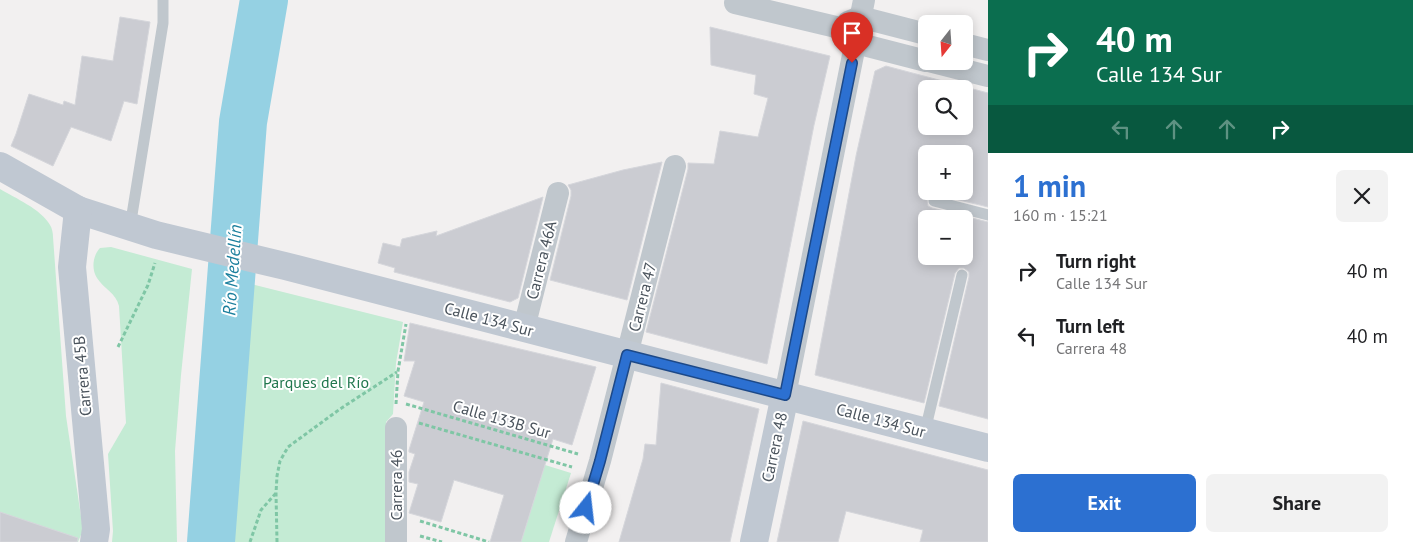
<!DOCTYPE html>
<meta charset="utf-8">
<style>
:root{--surface:#fff;--page:#f2f2f2;--text:#202124;--muted:#757577;--accent:#2c70d1}
body{margin:0;font-family:"PT Sans",sans-serif;background:var(--page);color:var(--text);height:100vh;display:flex;flex-direction:column;font-size:19px;white-space:nowrap}
*{box-sizing:border-box;margin:0}
p{font-size:16px;color:var(--muted)}
.icon{flex:none;width:28px;height:28px;fill:none;stroke:currentColor;stroke-width:2;stroke-linecap:round;stroke-linejoin:round}
.map{position:relative;flex:1;overflow:hidden}
.details{display:flex;flex-direction:column;background:var(--surface);width:425px}
.details>*{flex:none}
.hud{background:#0b6e4f;color:#fff;overflow:hidden}
.needle{width:32px;rotate:197deg}
.tools{position:absolute;left:918px;top:15px;display:grid;gap:10px}
.tools a{display:grid;place-items:center;width:55px;height:55px;border-radius:8px;background:var(--surface);box-shadow:0 2px 12px #0003;font-size:25px}
.pin{position:absolute;display:grid;place-items:center;width:42px;height:42px;color:#fff;margin:-51px -21px;border-radius:50% 50% 50% 0;rotate:-45deg;box-shadow:0 0 5px #0007}
.pin .icon{rotate:45deg}
.me{position:absolute;width:55px;margin:-28px;rotate:16deg;stroke-linejoin:round;filter:drop-shadow(0 0 4px #0008)}
.turn{display:flex;align-items:center;gap:18px;height:105px;padding:0 25px;font-size:22px}
.turn .icon{width:65px;height:65px;stroke-width:2.5}
.turn b{display:block;font-size:35px;line-height:42px}
.lanes{display:flex;align-items:center;height:48px;padding:0 25px;background:#0003;justify-content:center;gap:25px;direction:ltr}
.lanes .off{opacity:.35}
.round{display:grid;place-items:center;flex:none;width:52px;height:52px;border-radius:8px;background:var(--page)}
.headline{display:flex;align-items:center;justify-content:space-between;height:85px;padding:0 25px}
h1{font-size:30px;font-weight:600;line-height:38px;color:var(--accent)}
.action{display:flex;gap:10px;margin-top:auto;padding:10px 25px}
.action a{flex:1;height:58px;border-radius:8px;background:var(--accent);color:#fff;font-size:20px;font-weight:600;line-height:58px;text-align:center}
.action a+a{background:var(--page);color:var(--text)}
ul{padding:0;list-style:none}
li{display:flex;align-items:center;gap:15px;height:65px;padding:0 25px}
li div{flex:1}
li b{display:block;font-size:19px}
li em{font-style:normal}
main{display:flex;flex:1;min-height:0}
.map>svg:first-child{display:block}
.green{fill:#c4ebd4}
.lines{fill:none;stroke-linecap:round;stroke-linejoin:round}
.river{stroke:#95d1e3;stroke-width:48}
.building{fill:#cbccd2;stroke:#d5d6db;fill-rule:evenodd}
.path{stroke:#7fc6a5;stroke-width:3;stroke-dasharray:4 2.5;stroke-linecap:butt}
.lane{stroke:#c0c7cd;stroke-width:11}
.street{stroke:#c0c7cd;stroke-width:22}
.secondary{stroke:#c0c8d2;stroke-width:28}
.route-casing{stroke:#1d4988;stroke-width:12}
.route{stroke:#2c70d1;stroke-width:9}
.labels{text-anchor:middle;dominant-baseline:central;stroke-width:4;stroke-linejoin:round;paint-order:stroke}
.street-label{font-size:16px;fill:#4a535c;stroke:#fff}
.park-label{font-size:16px;fill:#21774e;stroke:#fff}
.water-label{font-size:18px;font-style:italic;fill:#1b7f9d;stroke:#fff}
</style>
<main>
<div class="map">
<svg width="988" height="542" viewBox="0 0 988 542">
<rect width="100%" height="100%" fill="#f2f0f0"/>
<!-- green -->
<g class="green">
<path d="M 0,189 C 15,198 41,209 50,225 C 52,228 53,233 53,237 L 66,416 L 83,530 L 78,542 L 0,542 Z"/>
<path d="M 111,247 L 192,269 L 181,375 L 175,451 L 177,542 L 112,542 L 113,531 L 108,454 L 126,423 L 119,306 C 116,293 104,289 97,278 C 91,269 93,255 100,248 Z"/>
<polygon points="243,282 403,322 396,363 393,414 386,422 387,542 231,542"/>
<polygon points="545,465 571,473 549,542 521,542"/>
</g>
<g class="lines">
<!-- river -->
<polyline class="river" points="211,542 243,122 264,0"/>
</g>
<!-- building -->
<g class="building">
<polygon points="120,17 150,22 137,104 124,101 111,141 71,127 53,166 11,146 16,134 29,94 63,105 64,101 75,105 82,56 113,61"/>
<polygon points="710,27 830,56 814,125 767,364 646,332 688,169 688,163 714,164 720,131 758,137 768,98 754,94 756,75 711,65"/>
<path d="M 886,66 L 988,93 L 988,207 L 935,194 L 929,195 L 927,200 L 928,206 L 932,208 L 988,222 L 988,419 L 939,406 L 969,277 L 969,272 L 964,268 L 959,268 L 955,273 L 924,403 L 815,375 L 856,156 L 875,71 ZM 926,89 L 964,89 L 964,126 L 926,126 ZM 926,154 L 964,154 L 964,191 L 926,191 ZM 926,219 L 964,219 L 964,256 L 926,256 Z"/>
<polygon points="662,162 627,300 550,280 571,196 571,190 568,185 623,170"/>
<polygon points="543,197 518,298 510,302 394,272 395,268 378,263 383,243 400,247 402,239 437,231 436,236"/>
<polygon points="410,323 596,367 572,445 553,439 521,542 490,542 504,495 454,480 441,522 409,513 418,484 409,482 409,472 415,454 409,452 409,450 424,402 404,396 415,361 404,361"/>
<polygon points="661,383 759,409 730,542 619,542 643,459 645,444 656,445"/>
<polygon points="803,421 988,470 988,542 920,542 923,530 846,511 838,542 777,542"/>
<polygon points="0,512 78,538 77,542 0,542"/>
</g>
<g class="lines">
<!-- path -->
<g class="path">
<polyline points="118,347 148,285 155,263"/>
<polyline points="396,404 398,371 406,324"/>
<polyline points="406,404 578,454"/>
<polyline points="419,423 572,467"/>
<polyline points="420,521 489,542"/>
<polyline points="420,536 442,542"/>
<polyline points="250,542 261,510 276,493"/>
<polyline points="277,542 276,493 277,476 280,461 288,447 340,409 397,372"/>
</g>
<!-- lane -->
<g class="lane">
<polyline points="934,201 988,215"/>
<polyline points="130,227 163,23 163,0"/>
<polyline points="925,431 962,275"/>
</g>
<!-- street -->
<g class="street">
<polyline points="735,3 836,27 856,43 926,61"/>
<polyline points="848,22 860,17 926,34"/>
<polyline points="964,44 988,50"/>
<polyline points="929,61 988,76"/>
<polyline points="524,328 558,193"/>
<polyline points="785,395 864,0"/>
<polyline points="396,428 396,542"/>
<polyline points="576,542 600,461 675,166"/>
</g>
<!-- secondary -->
<g class="secondary">
<polyline points="0,166 78,210 156,235 285,266 988,448"/>
<polyline points="78,210 72,267 96,529 94,542"/>
<polyline points="754,542 785,395"/>
</g>
</g>
<g class="lines">
<defs>
<polyline id="route" points="586,508 600,461 627,355 785,395 852,63"/>
</defs>
<!-- route casing -->
<use href="#route" class="route-casing"/>
<!-- route -->
<use href="#route" class="route"/>
</g>
<g class="labels">
<!-- street labels -->
<g class="street-label">
<text transform="translate(541 260) rotate(-76)">Carrera 46A</text>
<text transform="translate(642 297) rotate(-76)">Carrera 47</text>
<text transform="translate(489 319) rotate(15)">Calle 134 Sur</text>
<text transform="translate(82 376) rotate(-95)">Carrera 45B</text>
<text transform="translate(502 419) rotate(16)">Calle 133B Sur</text>
<text transform="translate(881 420) rotate(15)">Calle 134 Sur</text>
<text transform="translate(774 447) rotate(-78)">Carrera 48</text>
<text transform="translate(396 485) rotate(-90)">Carrera 46</text>
</g>
<!-- park labels -->
<g class="park-label">
<text x="316" y="382">Parques del Río</text>
</g>
<!-- water labels -->
<g class="water-label">
<text transform="translate(232 270) rotate(-86)">Río Medellín</text>
</g>
</g>
</svg>
<div class="tools">
<a><svg class="needle" viewBox="-14 -14 28 28"><path d="M0-13l5 13h-10z" fill="#e53935"/><path d="M0 13l5-13h-10z" fill="#757577"/></svg></a>
<a><svg class="icon" aria-label="search" viewBox="0 0 24 24"><circle cx="10" cy="10" r="6"/><path d="M15 15l6 6"/></svg></a>
<a>+</a>
<a>−</a>
</div>
<div class="pin" style="left:852px;top:63px;background:#d93025"><svg class="icon" aria-label="arrive" viewBox="0 0 24 24"><path d="M6 21V4h12l-3 4 3 4H6"/></svg></div>
<svg class="me" style="left:586px;top:508px" viewBox="-20 -20 40 40"><circle r="19" fill="#fff"/><path d="M0-13L10 11 0 6-10 11z" fill="#2c70d1"/></svg>
</div>
<section class="details">
<div class="hud">
<div class="turn"><svg class="icon" aria-label="right" viewBox="0 0 24 24"><path d="M7 20v-9h11M14 6l5 5-5 5"/></svg><div><b>40 m</b>Calle 134 Sur</div></div>
<div class="lanes"><svg class="icon off" aria-label="left" viewBox="0 0 24 24"><path d="M17 20v-9H6M10 6l-5 5 5 5"/></svg><svg class="icon off" aria-label="ahead" viewBox="0 0 24 24"><path d="M12 20V5M6 11l6-6 6 6"/></svg><svg class="icon off" aria-label="ahead" viewBox="0 0 24 24"><path d="M12 20V5M6 11l6-6 6 6"/></svg><svg class="icon" aria-label="right" viewBox="0 0 24 24"><path d="M7 20v-9h11M14 6l5 5-5 5"/></svg></div>
</div>
<div class="headline"><div><h1>1 min</h1><p>160 m · 15:21</p></div><a class="round"><svg class="icon" aria-label="close" viewBox="0 0 24 24"><path d="M6 6l12 12M18 6L6 18"/></svg></a></div>
<ul>
<li><svg class="icon" aria-label="right" viewBox="0 0 24 24"><path d="M7 20v-9h11M14 6l5 5-5 5"/></svg><div><b>Turn right</b><p>Calle 134 Sur</p></div><em>40 m</em></li>
<li><svg class="icon" aria-label="left" viewBox="0 0 24 24"><path d="M17 20v-9H6M10 6l-5 5 5 5"/></svg><div><b>Turn left</b><p>Carrera 48</p></div><em>40 m</em></li>
</ul>
<div class="action"><a>Exit</a><a>Share</a></div>
</section>
</main>
